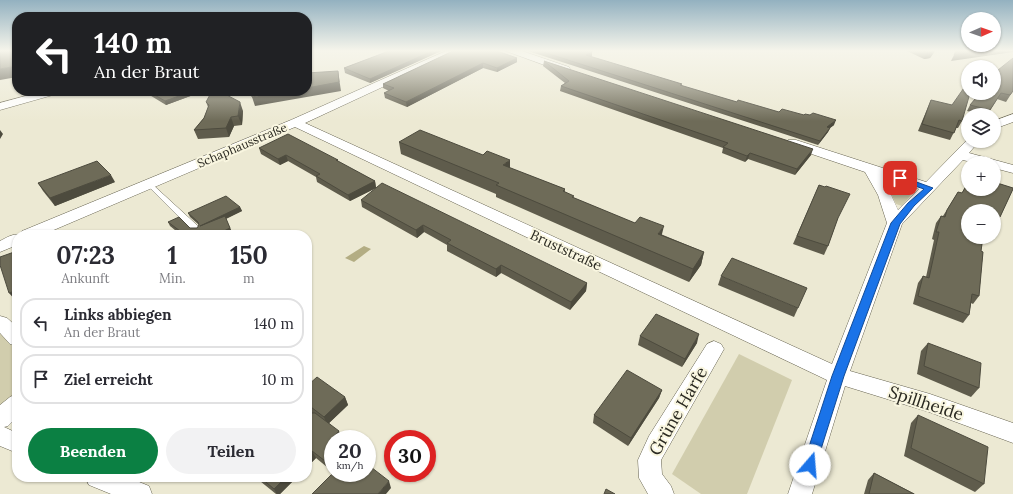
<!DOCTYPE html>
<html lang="de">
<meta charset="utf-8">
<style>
:root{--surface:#fff;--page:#f2f2f3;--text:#2b2b33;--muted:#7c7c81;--line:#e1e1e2;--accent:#0b8043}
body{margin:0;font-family:Lora,serif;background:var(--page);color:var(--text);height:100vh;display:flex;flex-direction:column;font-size:15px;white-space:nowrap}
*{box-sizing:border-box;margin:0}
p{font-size:13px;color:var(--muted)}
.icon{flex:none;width:22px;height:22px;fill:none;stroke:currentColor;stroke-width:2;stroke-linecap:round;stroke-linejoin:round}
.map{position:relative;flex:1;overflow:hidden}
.drawer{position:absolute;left:12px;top:230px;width:300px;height:252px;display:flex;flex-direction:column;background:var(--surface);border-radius:16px;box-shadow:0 1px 3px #0004}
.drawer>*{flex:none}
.banner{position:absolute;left:12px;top:12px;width:300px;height:84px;border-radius:16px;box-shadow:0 1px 3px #0004;background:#202124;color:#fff;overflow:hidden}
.needle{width:26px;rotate:88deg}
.tools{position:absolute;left:961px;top:12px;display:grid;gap:8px}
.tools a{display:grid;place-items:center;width:40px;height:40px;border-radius:50%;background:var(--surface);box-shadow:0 1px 3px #0004;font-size:20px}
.speed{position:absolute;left:324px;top:430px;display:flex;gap:8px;font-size:20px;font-weight:700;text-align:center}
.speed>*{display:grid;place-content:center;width:52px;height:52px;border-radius:50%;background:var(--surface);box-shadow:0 1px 3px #0004;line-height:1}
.speed small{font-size:10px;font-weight:400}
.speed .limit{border:6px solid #d22;background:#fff;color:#111}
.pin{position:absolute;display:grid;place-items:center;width:34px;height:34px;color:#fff;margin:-17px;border-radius:8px;box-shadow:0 2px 6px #0006}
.me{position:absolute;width:44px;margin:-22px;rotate:18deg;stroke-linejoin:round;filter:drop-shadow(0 0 3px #0008)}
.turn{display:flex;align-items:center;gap:14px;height:84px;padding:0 16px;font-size:18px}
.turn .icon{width:52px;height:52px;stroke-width:2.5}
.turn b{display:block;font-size:28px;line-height:34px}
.eta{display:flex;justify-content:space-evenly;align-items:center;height:68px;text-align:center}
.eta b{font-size:24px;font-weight:700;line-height:28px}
.action{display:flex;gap:8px;margin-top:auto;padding:8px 16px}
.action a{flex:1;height:46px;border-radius:24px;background:var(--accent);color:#fff;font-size:16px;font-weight:700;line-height:46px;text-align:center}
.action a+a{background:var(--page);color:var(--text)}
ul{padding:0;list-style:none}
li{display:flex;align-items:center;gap:12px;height:50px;margin:0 8px 6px;padding:0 8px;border:2px solid var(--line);border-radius:16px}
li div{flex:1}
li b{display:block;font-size:15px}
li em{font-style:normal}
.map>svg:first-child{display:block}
.green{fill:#d1cdad}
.water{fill:#b3ad83}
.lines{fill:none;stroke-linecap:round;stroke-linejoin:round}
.service-casing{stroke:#676451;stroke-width:1}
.minor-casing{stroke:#676451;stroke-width:1}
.service{fill:#fff;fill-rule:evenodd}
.minor{fill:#fff;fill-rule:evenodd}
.wall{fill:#5f5c4c}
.shaded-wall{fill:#4d4b3e}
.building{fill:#6e6b58;stroke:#4d4b3e}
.route{fill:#1a73e8;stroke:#114b97}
.labels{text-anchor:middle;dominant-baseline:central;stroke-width:4;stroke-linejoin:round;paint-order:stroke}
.far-street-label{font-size:12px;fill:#2a2921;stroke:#f9f6e0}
.street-label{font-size:14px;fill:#2a2921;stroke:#f9f6e0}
.near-street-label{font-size:17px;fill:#2a2921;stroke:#f9f6e0}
</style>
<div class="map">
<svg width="1013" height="494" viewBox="0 0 1013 494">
<rect width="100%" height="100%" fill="#ece9d3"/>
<!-- green -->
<g class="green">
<polygon points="893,181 902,183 913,188 911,195 902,206 896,204 886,184"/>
<polygon points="0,327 17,342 17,396 0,411"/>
<polygon points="739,354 792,380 747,494 701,494 672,474"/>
</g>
<!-- water -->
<polygon class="water" points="364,246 371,249 354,262 345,258"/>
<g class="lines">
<defs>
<polygon id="service" points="149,182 151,183 199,227 200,229 199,231 193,231 146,184"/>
<g id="minor">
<path d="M 446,51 L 460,51 L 305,123 L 832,364 L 887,223 L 878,195 L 865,172 L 788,146 L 786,143 L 788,140 L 796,140 L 926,182 L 968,139 L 968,141 L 979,141 L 969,153 L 1013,165 L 1013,173 L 994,168 L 994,163 L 975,163 L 963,160 L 902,224 L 850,371 L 930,394 L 1013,423 L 1013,443 L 929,412 L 845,386 L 812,494 L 788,494 L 827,380 L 295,127 L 42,235 L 17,235 L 17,245 L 0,252 L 0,241 C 6,238 13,233 20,235 L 22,231 L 291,120 ZM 883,177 L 919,189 L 898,210 Z"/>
<polygon points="506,51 522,51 569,67 570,69 569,71 561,71"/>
<polygon points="44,91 61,91 60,93 0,110 0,103"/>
<polygon points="1013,114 1013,122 994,129 994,121"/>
<polygon points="0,316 7,318 17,327 17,346 10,344 0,333"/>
<polygon points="714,341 721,344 724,349 661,460 662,474 671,486 674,494 648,494 639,478 638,460 649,436 707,344"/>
<polygon points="17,394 17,417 8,426 4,427 17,433 17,453 0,446 0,405 10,397"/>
<polygon points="85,477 127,477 149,486 152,494 111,494 89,485"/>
</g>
</defs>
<!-- service casing -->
<use href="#service" class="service-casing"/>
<!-- minor casing -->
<use href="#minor" class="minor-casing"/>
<!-- service -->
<use href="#service" class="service"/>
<!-- minor -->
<use href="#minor" class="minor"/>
</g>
<!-- wall -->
<g class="wall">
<polygon points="389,51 441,51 370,83 345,73 344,68"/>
<polygon points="453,51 517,58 517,62 497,72 483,68 407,107 385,98 384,93 389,91 383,88 383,84"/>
<polygon points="528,51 592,51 592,56 591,57 681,86 737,102 834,125 830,128 828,132 818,145"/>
<polygon points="907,51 935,51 930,58 924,59"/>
<polygon points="1013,58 1013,91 1006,102 997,99 987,115 981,115 967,111 970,105"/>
<polygon points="544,61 811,155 795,175 748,159 745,162 722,153 723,148 560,91 561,86 565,83 543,66"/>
<polygon points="143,91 204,91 166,105"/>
<polygon points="931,100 962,121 958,128 956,128 950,140 918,131 928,107"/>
<polygon points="206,102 243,111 242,125 234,126 229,137 198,139 194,130 204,118 208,107"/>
<polygon points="399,142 510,168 565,189 565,192 574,198 704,252 701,265 689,282 496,197 496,194 401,154"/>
<polygon points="259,148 338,160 338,162 375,181 376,188 350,201 317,182 316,177 288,161 280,165 261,154"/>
<polygon points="968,181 968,189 994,189 994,182 1013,188 1013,189 1000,217 994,224 994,211 968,211 968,237 983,237 981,251 983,252 979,296 973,304 971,303 969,315 963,323 913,304 918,283 923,276 926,277 934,240 932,239 936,223 941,216 943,216 958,192 962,193"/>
<polygon points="115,182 55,206 43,191 38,183"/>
<polygon points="819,185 838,218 828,246 824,255 793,244"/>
<polygon points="361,200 587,283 586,291 570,310 501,273 496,277 447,251 447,245 424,232 417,238 362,207"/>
<polygon points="240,207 242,211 226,219 232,232 226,235 181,235 170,226 168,222 190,228 197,228 199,225 190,217 188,213"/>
<polygon points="721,276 798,308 794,317 718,285"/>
<polygon points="640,336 697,343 682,367 638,345"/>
<polygon points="928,343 979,388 971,397 917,374 921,351"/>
<polygon points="307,386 345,397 348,405 329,423 342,438 341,439 333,439 333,472 316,458 307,467 307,413 311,413 307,410"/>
<polygon points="662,390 659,398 628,446 593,423 594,415"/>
<polygon points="918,415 984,484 975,492 904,456 911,423"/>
<polygon points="874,473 915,494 864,494 868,480"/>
<polygon points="255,477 297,477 280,494 276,494"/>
</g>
<!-- shaded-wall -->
<g class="shaded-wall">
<polygon points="432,51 441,51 370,83 370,79"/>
<polygon points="933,51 935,51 930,58 924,59 927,53"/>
<polygon points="979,51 1013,51 1013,52 951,61 954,55"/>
<polygon points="592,52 592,56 586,59 586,55"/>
<polygon points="517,58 517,62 497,72 497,68"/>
<polygon points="483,63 483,68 407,107 406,102"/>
<polygon points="17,66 17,77 0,80 0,69"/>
<polygon points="338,71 341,91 255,106 252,97 286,91 307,91 307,88"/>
<polygon points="193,91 204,91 166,105 165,101"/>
<polygon points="240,102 243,111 242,125 238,116"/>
<polygon points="231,117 234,126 229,137 226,128"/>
<polygon points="836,120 834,125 830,128 828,132 818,145 827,127"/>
<polygon points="0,130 3,134 0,139"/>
<polygon points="813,149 811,155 795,175 797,169"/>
<polygon points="750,153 748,159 745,162 747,156"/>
<polygon points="286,155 288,161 280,165 278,159"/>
<polygon points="510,160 510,172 503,165"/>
<polygon points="111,175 115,182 55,206 50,198"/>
<polygon points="375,181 376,188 350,201 348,195"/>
<polygon points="240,207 242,211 202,230 200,226"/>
<polygon points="423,225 424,232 417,238 416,230"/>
<polygon points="664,226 661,238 658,234"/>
<polygon points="230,228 232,232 226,235 216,235"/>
<polygon points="704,252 701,265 689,282 693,269"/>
<polygon points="501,265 501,273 496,277 496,269"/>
<polygon points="587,283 586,291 570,310 571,302"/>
<polygon points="17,290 17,301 16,301 9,293"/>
<polygon points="699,334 697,343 682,367 685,359"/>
<polygon points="662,390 659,398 628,446 631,438"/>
<polygon points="345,397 348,405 327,425 324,417"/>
<polygon points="339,431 342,438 341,439 333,439 333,437"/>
<polygon points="312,451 316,458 307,467 307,456"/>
<polygon points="286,477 297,477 280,494 277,494 274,489"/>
<polygon points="389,481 391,488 386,494 378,494"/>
</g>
<!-- building -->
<g class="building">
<polygon points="0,51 17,51 17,66 0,69"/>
<polygon points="389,51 432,51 370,79 344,68"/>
<polygon points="453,51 497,51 517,58 497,68 483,63 406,102 384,93 394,88 383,84"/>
<polygon points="540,51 592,51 592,52 586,55 682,84 680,85 737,102 738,100 779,112 782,109 804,115 805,114 810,115 813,113 836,120 827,127 830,128 820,141"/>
<polygon points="923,51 933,51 927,53"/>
<polygon points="956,51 979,51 954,55"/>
<polygon points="1013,58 1013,91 1010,95 1001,93 990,110 970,105 980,93 994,93 994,75 998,70"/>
<polygon points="544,61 813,149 797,169 750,153 747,156 723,147 728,143 561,86 569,81"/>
<polygon points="338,71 339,82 307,88 307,73"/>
<polygon points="968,82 968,93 970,93 962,121 959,120 954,133 922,124 931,100 952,105"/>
<polygon points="148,91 193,91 165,101"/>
<polygon points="212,91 219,91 240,102 238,116 231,117 226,128 194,130 204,118 209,105 206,102"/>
<polygon points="251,91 286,91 252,97"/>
<polygon points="420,130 483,155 487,151 510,160 503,165 565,189 563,191 574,196 572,197 635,223 640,217 664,226 658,234 704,252 693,269 496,185 499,183 399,142"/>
<polygon points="288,134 338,160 336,160 375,181 348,195 316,176 320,174 286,155 278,159 259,148"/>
<polygon points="97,161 111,175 50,198 38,183"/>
<polygon points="994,182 1013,188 1013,189 1000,217 994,215 994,211 968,211 968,237 983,237 981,251 983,252 979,296 972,294 969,315 918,296 923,276 929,278 939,232 936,232 941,216 945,217 947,210 958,192 962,193 968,183 968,189 994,189"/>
<polygon points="382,183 587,283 571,302 501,265 496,269 447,243 451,240 423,225 416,230 361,200"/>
<polygon points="819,185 825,187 826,186 850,194 838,218 828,246 797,236"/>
<polygon points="226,196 240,207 200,226 225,216 230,228 216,235 181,235 184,234 168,222 179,217 190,228 197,228 199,225 198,222 188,213"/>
<polygon points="17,251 17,290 9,293 0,265 0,257"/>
<polygon points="732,258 807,288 798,308 721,276"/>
<polygon points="656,314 699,334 685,359 640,336"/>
<polygon points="928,343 981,363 979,388 924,366"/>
<polygon points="627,370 662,390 631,438 594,415"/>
<polygon points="317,377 345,397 324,417 307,404 307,386"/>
<polygon points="307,413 315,413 339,431 333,437 335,439 333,439 333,467 312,451 307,456"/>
<polygon points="918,415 988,447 984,484 911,448"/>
<polygon points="367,464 389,481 378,494 312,494 333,473 367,473"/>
<polygon points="874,473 914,494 869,494"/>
<polygon points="260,477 286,477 274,489"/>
<polygon points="606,489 615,494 604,494"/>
</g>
<!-- sky -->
<linearGradient id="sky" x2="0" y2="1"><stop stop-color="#93b1c0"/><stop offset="0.42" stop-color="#f6f5eb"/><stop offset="1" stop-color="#f6f5eb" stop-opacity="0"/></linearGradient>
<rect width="1013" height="121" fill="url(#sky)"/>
<!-- route -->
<polygon class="route" points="900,176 933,188 914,206 900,224 844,376 816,465 814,469 810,471 805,469 803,465 832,376 891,223 908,203 924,189 897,180 896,178"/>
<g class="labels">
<!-- far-street labels -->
<g class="far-street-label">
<text transform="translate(242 145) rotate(-23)">Schaphausstraße</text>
</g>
<!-- street labels -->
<g class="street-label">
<text transform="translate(566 250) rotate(25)">Bruststraße</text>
</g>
<!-- near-street labels -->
<g class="near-street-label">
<text transform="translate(926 403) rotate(18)">Spillheide</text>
<text transform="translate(678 411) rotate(-60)">Grüne Harfe</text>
</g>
</g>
</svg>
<div class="tools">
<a><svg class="needle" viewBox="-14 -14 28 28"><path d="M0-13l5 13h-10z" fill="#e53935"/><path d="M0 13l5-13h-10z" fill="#7c7c81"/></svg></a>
<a><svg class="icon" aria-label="sound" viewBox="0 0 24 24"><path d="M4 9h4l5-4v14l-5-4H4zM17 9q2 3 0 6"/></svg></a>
<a><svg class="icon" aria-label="layers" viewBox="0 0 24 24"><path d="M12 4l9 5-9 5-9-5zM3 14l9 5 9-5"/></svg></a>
<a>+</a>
<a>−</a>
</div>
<div class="speed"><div>20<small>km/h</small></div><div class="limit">30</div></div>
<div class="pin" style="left:900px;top:178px;background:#d93025"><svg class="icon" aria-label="arrive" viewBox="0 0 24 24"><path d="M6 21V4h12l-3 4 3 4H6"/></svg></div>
<svg class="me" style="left:810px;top:465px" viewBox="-20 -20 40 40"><circle r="19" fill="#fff"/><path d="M0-13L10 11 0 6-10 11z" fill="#1a73e8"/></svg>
<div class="banner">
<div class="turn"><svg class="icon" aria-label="left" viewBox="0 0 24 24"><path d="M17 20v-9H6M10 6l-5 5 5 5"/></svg><div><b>140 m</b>An der Braut</div></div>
</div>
<section class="drawer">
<div class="eta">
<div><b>07:23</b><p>Ankunft</p></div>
<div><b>1</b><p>Min.</p></div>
<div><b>150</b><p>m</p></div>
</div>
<ul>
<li><svg class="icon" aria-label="left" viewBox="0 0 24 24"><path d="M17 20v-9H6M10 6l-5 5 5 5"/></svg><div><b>Links abbiegen</b><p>An der Braut</p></div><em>140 m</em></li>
<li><svg class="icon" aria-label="arrive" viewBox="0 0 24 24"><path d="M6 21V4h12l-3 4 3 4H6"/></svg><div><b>Ziel erreicht</b></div><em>10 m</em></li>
</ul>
<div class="action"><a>Beenden</a><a>Teilen</a></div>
</section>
</div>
